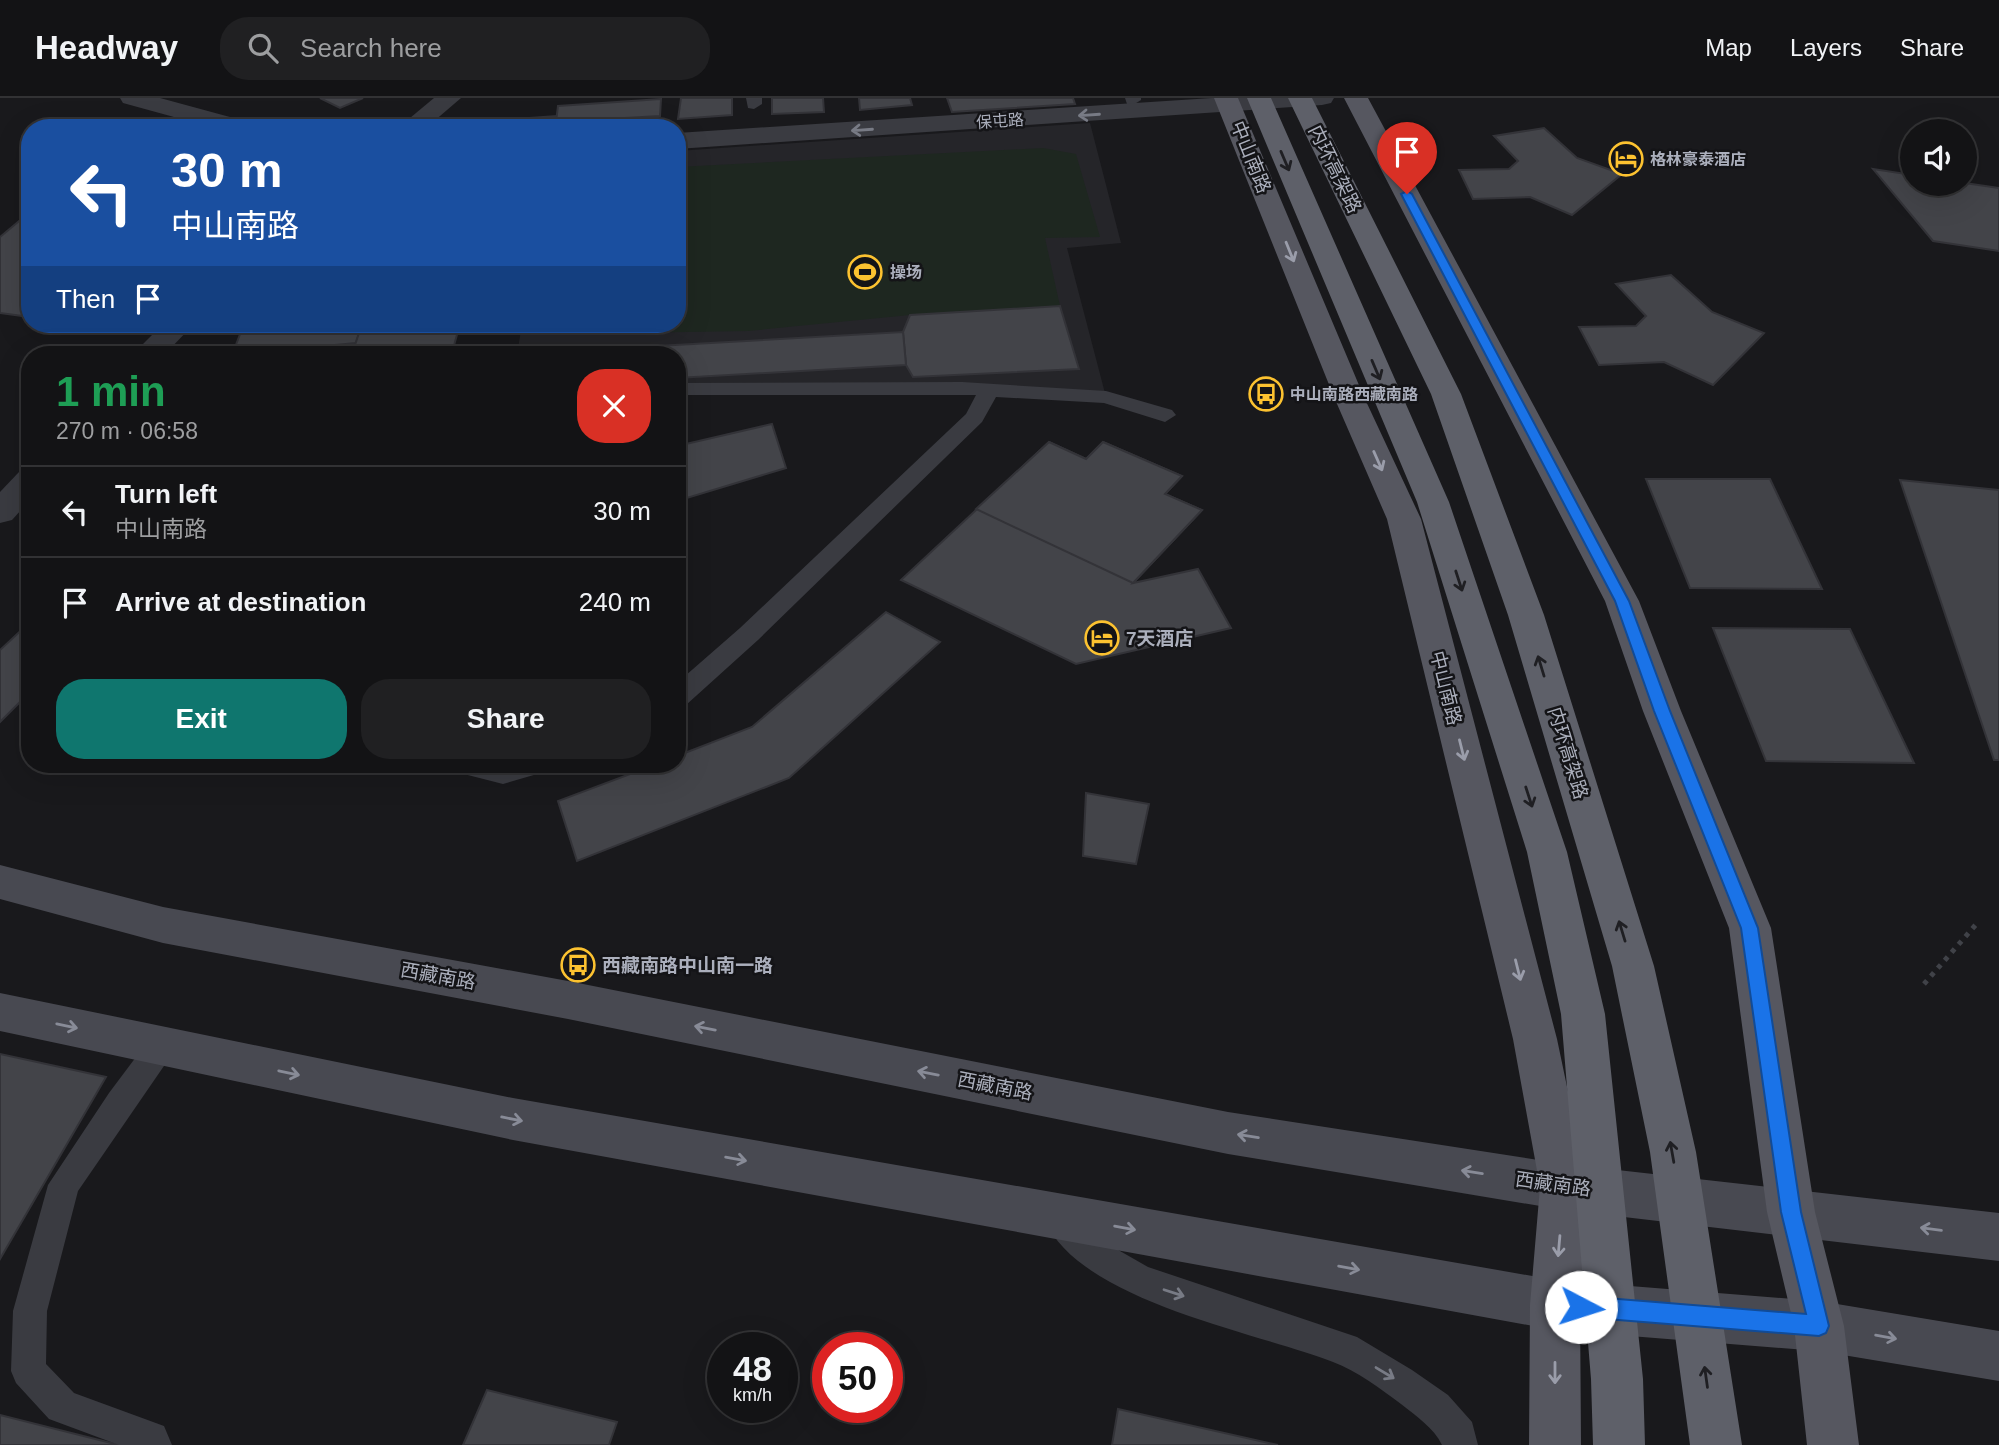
<!DOCTYPE html>
<meta charset="utf-8">
<style>
:root{--surface:#131315;--page:#202022;--text:#f1f3f6;--muted:#9d9ea0;--line:#323234;--accent:#0f766e}
body{margin:0;font-family:Arial,"Noto Sans SC",sans-serif;background:var(--page);color:var(--text);height:100vh;display:flex;flex-direction:column;font-size:26px;white-space:nowrap}
*{box-sizing:border-box;margin:0}
p{font-size:23px;color:var(--muted)}
.icon{flex:none;width:38px;height:38px;fill:none;stroke:currentColor;stroke-width:2;stroke-linecap:round;stroke-linejoin:round}
.map{position:relative;flex:1;overflow:hidden}
.sheet{position:absolute;left:21px;top:248px;width:665px;height:427px;display:flex;flex-direction:column;background:var(--surface);border-radius:28px;box-shadow:0 7px 28px #0002,0 0 0 2px var(--line)}
.sheet>*{flex:none}
.guide{position:absolute;left:21px;top:21px;width:665px;height:214px;border-radius:28px;box-shadow:0 7px 28px #0002,0 0 0 2px var(--line);background:#1a4fa0;color:#fff;overflow:hidden}
.fabs{position:absolute;left:1900px;top:21px;display:grid;gap:14px}
.fabs a{display:grid;place-items:center;width:77px;height:77px;border-radius:50%;background:var(--surface);box-shadow:0 7px 28px #0002,0 0 0 2px var(--line);font-size:35px}
.speed{position:absolute;left:707px;top:1234px;display:flex;gap:14px;font-size:35px;font-weight:700;text-align:center}
.speed>*{display:grid;place-content:center;width:91px;height:91px;border-radius:50%;background:var(--surface);box-shadow:0 7px 28px #0002,0 0 0 2px var(--line);line-height:1}
.speed small{font-size:18px;font-weight:400}
.speed .limit{border:10px solid #d22;background:#fff;color:#111}
.pin{position:absolute;display:grid;place-items:center;width:60px;height:60px;color:#fff;margin:-72px -30px;border-radius:50% 50% 50% 0;rotate:-45deg;box-shadow:0 0 7px #0007}
.pin .icon{rotate:45deg}
.me{position:absolute;width:77px;margin:-38px;rotate:95deg;stroke-linejoin:round;filter:drop-shadow(0 0 5px #0008)}
.turn{display:flex;align-items:center;gap:24px;height:147px;padding:0 35px;font-size:32px}
.turn .icon{width:91px;height:91px;stroke-width:2.5}
.turn b{display:block;font-size:49px;line-height:60px}
.then{display:flex;align-items:center;height:66px;padding:0 35px;background:#0003;gap:14px;font-size:26px}
.round{display:grid;place-items:center;flex:none;width:74px;height:74px;border-radius:28px;background:var(--page)}
.head{display:flex;align-items:center;justify-content:space-between;height:119px;padding:0 35px}
h1{font-size:42px;font-weight:600;line-height:52px;color:#1e9e55}
.cta{display:flex;gap:14px;margin-top:auto;padding:14px 35px}
.cta a{flex:1;height:80px;border-radius:28px;background:var(--accent);color:#fff;font-size:28px;font-weight:600;line-height:80px;text-align:center}
.cta a+a{background:var(--page);color:var(--text)}
ul{padding:0;list-style:none}
li{display:flex;align-items:center;gap:21px;height:91px;padding:0 35px;border-top:2px solid var(--line)}
li div{flex:1}
li b{display:block;font-size:26px}
li em{font-style:normal}
header{display:flex;align-items:center;gap:42px;box-sizing:border-box;height:98px;padding:0 35px;background:var(--surface);border-bottom:2px solid var(--line)}
header strong{font-size:33px}
nav{display:flex;gap:38px;margin-inline-start:auto;font-size:24px}
.search{width:490px;height:63px;background:var(--page);display:flex;align-items:center;gap:18px;box-sizing:border-box;padding:0 24px;border-radius:28px;color:var(--muted);font-size:26px}
.map>svg:first-child{display:block}
.built{fill:#252529}
.green{fill:#1e2720}
.building{fill:#434449;stroke:#333338;stroke-width:2}
.lines{fill:none;stroke-linecap:round;stroke-linejoin:round}
.path{stroke:#404248;stroke-width:5;stroke-dasharray:4.5 6;stroke-linecap:butt}
.service{fill:#3a3b41;fill-rule:evenodd}
.minor{fill:#3a3b41;fill-rule:evenodd}
.secondary{fill:#484951;fill-rule:evenodd}
.primary{fill:#565760;fill-rule:evenodd}
.trunk{fill:#5e6069;fill-rule:evenodd}
.oneway{stroke:#787b85}
.oneway2{stroke:#1f1f23}
.oneway3{stroke:#9a9daa}
.oneway4{stroke:#888b97}
.route{fill:#1a73e8;stroke:#114b97;stroke-width:2}
.labels{text-anchor:middle;dominant-baseline:central;stroke-width:5;stroke-linejoin:round;paint-order:stroke}
.far-street-label{font-size:16px;fill:#abafbc;stroke:#141417}
.far-poi-label{font-size:16px;font-weight:bold;fill:#abafbc;stroke:#141417;text-anchor:start}
.street-label{font-size:19px;fill:#abafbc;stroke:#141417}
.poi-label{font-size:19px;font-weight:bold;fill:#abafbc;stroke:#141417;text-anchor:start}
</style>
<header>
<strong>Headway</strong>
<div class="search"><svg class="icon" aria-label="search" viewBox="0 0 24 24"><circle cx="10" cy="10" r="6"/><path d="M15 15l6 6"/></svg>Search here</div>
<nav><a>Map</a><a>Layers</a><a>Share</a></nav>
</header>
<div class="map">
<svg width="1999" height="1347" viewBox="0 0 1999 1347">
<rect width="100%" height="100%" fill="#19191c"/>
<!-- built -->
<polygon class="built" points="1090,25 1121,145 1067,150 1106,299 677,291 677,257 517,257 522,226 677,226 677,53"/>
<!-- green -->
<polygon class="green" points="1043,50 1076,56 1100,139 1045,140 1060,208 910,217 748,233 623,235 596,226 677,226 677,69"/>
<!-- building -->
<g class="building">
<polygon points="320,0 363,0 340,10"/>
<polygon points="681,0 732,0 732,17 678,21"/>
<polygon points="772,0 823,0 824,14 772,16"/>
<polygon points="859,0 910,0 912,7 860,12"/>
<polygon points="947,0 1073,0 1075,6 952,14"/>
<polygon points="661,1 660,18 556,24 558,8"/>
<polygon points="556,18 555,30 471,30 473,24"/>
<polygon points="1544,30 1577,60 1622,76 1572,117 1530,99 1473,101 1459,72 1509,71 1518,63 1494,38"/>
<polygon points="1873,71 1913,77 1913,86 1965,85 1999,90 1999,153 1933,143"/>
<polygon points="30,114 30,219 0,215 0,139"/>
<polygon points="1671,177 1712,214 1764,235 1713,287 1664,264 1599,267 1579,229 1636,228 1646,218 1616,186"/>
<polygon points="1060,208 1079,271 913,279 906,267 903,234 910,217"/>
<polygon points="244,226 362,226 356,245 232,257"/>
<polygon points="362,226 460,226 453,251 352,256"/>
<polygon points="903,234 906,267 677,280 677,257 585,257 586,252"/>
<polygon points="772,326 786,370 677,403 677,348"/>
<polygon points="1049,344 1086,361 1103,344 1182,378 1165,396 1202,412 1133,485 1198,471 1231,530 1076,566 901,482"/>
<polygon points="1049,344 1086,361 1103,344 1182,378 1165,396 1202,412 1133,485 976,411"/>
<polygon points="1646,381 1770,381 1822,491 1690,490"/>
<polygon points="1900,382 1999,392 1999,662 1994,662"/>
<polygon points="886,514 940,544 789,680 577,763 558,703 654,667 677,667 677,658 752,629"/>
<polygon points="30,524 30,594 0,624 0,552"/>
<polygon points="1713,530 1850,531 1914,665 1766,663"/>
<polygon points="1086,695 1149,706 1136,766 1083,758"/>
<polygon points="0,956 106,979 0,1161"/>
<polygon points="487,1292 617,1324 609,1347 463,1347"/>
<polygon points="1118,1311 1278,1347 1112,1347"/>
<polygon points="0,1317 119,1347 0,1347"/>
</g>
<g class="lines">
<!-- path -->
<polyline class="path" points="1924,886 1979,823"/>
<!-- service -->
<g class="service">
<polygon points="746,0 762,0 762,6 754,11 748,10"/>
<polygon points="1125,0 1141,0 1141,2 1133,7 1127,6"/>
<polygon points="962,284 1106,293 1172,312 1176,317 1165,324 1104,305 996,299 982,324 758,542 686,607 677,609 677,585 740,530 966,316 976,297 677,297 677,285"/>
<polygon points="452,667 548,667 544,674 503,686 456,674"/>
<polygon points="162,935 173,939 177,949 78,1093 47,1213 46,1266 74,1295 164,1328 172,1347 119,1347 49,1321 16,1285 11,1273 13,1213 48,1087 109,995 151,939"/>
<path d="M 1061,1106 L 1073,1111 L 1113,1149 L 1148,1169 L 1357,1239 L 1412,1272 L 1448,1297 L 1472,1324 L 1478,1347 L 1442,1347 C 1434,1330 1416,1318 1401,1306 C 1381,1291 1357,1273 1333,1264 C 1256,1234 1079,1203 1045,1122 L 1049,1111 Z"/>
</g>
<!-- minor -->
<g class="minor">
<polygon points="120,0 160,0 252,25 255,30 214,30 123,5"/>
<polygon points="434,0 461,0 426,30 398,30"/>
<polygon points="1212,0 1334,0 1331,5 1322,7 677,51 677,35"/>
<polygon points="163,226 194,226 164,257 132,257"/>
<polygon points="30,371 30,402 12,422 0,425 0,394 19,374"/>
</g>
<!-- secondary -->
<g class="secondary">
<polygon points="0,767 163,809 568,883 1228,1014 1564,1066 1999,1115 1999,1163 1564,1112 1228,1056 568,921 163,845 0,801"/>
<polygon points="0,895 513,1000 1555,1182 1819,1203 1999,1233 1999,1283 1819,1253 1555,1232 513,1042 0,933"/>
</g>
<!-- primary -->
<g class="primary">
<polygon points="1214,0 1238,0 1364,299 1421,421 1557,941 1588,1089 1580,1207 1581,1347 1529,1347 1530,1207 1540,1089 1513,941 1387,421 1334,299"/>
<polygon points="1344,0 1368,0 1639,503 1681,613 1771,830 1815,1114 1844,1228 1859,1347 1807,1347 1794,1228 1767,1114 1729,830 1643,613 1605,503"/>
</g>
<!-- trunk -->
<g class="trunk">
<polygon points="1247,0 1271,0 1449,404 1567,754 1605,916 1643,1281 1645,1347 1593,1347 1591,1281 1561,916 1527,754 1417,404"/>
<polygon points="1288,0 1312,0 1461,296 1544,517 1654,868 1696,1054 1742,1347 1690,1347 1650,1054 1612,868 1508,517 1431,296"/>
</g>
</g>
<!-- one-way arrows -->
<defs><path id="oneway-shaft" d="M-6 0H5M1.5-3L5.5 0L1.5 3" fill="none" stroke-width="1.6" stroke-linecap="round" stroke-linejoin="round" transform="scale(1.75)"/></defs>
<g class="oneway">
<use href="#oneway-shaft" transform="translate(1089 17) rotate(176)"/>
<use href="#oneway-shaft" transform="translate(862 32) rotate(176)"/>
<use href="#oneway-shaft" transform="translate(1174 1195) rotate(18)"/>
<use href="#oneway-shaft" transform="translate(1385 1275) rotate(31)"/>
</g>
<g class="oneway2">
<use href="#oneway-shaft" transform="translate(1285 63) rotate(67)"/>
<use href="#oneway-shaft" transform="translate(1376 272) rotate(67)"/>
<use href="#oneway-shaft" transform="translate(1459 483) rotate(72)"/>
<use href="#oneway-shaft" transform="translate(1541 568) rotate(-107)"/>
<use href="#oneway-shaft" transform="translate(1529 699) rotate(72)"/>
<use href="#oneway-shaft" transform="translate(1622 833) rotate(-107)"/>
<use href="#oneway-shaft" transform="translate(1672 1054) rotate(-100)"/>
<use href="#oneway-shaft" transform="translate(1706 1279) rotate(-98)"/>
</g>
<g class="oneway3">
<use href="#oneway-shaft" transform="translate(1290 154) rotate(68)"/>
<use href="#oneway-shaft" transform="translate(1378 363) rotate(66)"/>
<use href="#oneway-shaft" transform="translate(1462 652) rotate(76)"/>
<use href="#oneway-shaft" transform="translate(1518 872) rotate(76)"/>
<use href="#oneway-shaft" transform="translate(1559 1148) rotate(95)"/>
<use href="#oneway-shaft" transform="translate(1555 1275) rotate(90)"/>
</g>
<g class="oneway4">
<use href="#oneway-shaft" transform="translate(67 928) rotate(12)"/>
<use href="#oneway-shaft" transform="translate(705 930) rotate(-169)"/>
<use href="#oneway-shaft" transform="translate(289 975) rotate(12)"/>
<use href="#oneway-shaft" transform="translate(928 975) rotate(-169)"/>
<use href="#oneway-shaft" transform="translate(512 1021) rotate(11)"/>
<use href="#oneway-shaft" transform="translate(1248 1038) rotate(-171)"/>
<use href="#oneway-shaft" transform="translate(736 1061) rotate(10)"/>
<use href="#oneway-shaft" transform="translate(1472 1074) rotate(-171)"/>
<use href="#oneway-shaft" transform="translate(1125 1130) rotate(10)"/>
<use href="#oneway-shaft" transform="translate(1931 1131) rotate(-173)"/>
<use href="#oneway-shaft" transform="translate(1349 1170) rotate(10)"/>
<use href="#oneway-shaft" transform="translate(1886 1239) rotate(10)"/>
</g>
<!-- route -->
<polygon class="route" points="1407,93 1412,96 1629,503 1670,613 1758,830 1801,1114 1829,1228 1826,1235 1819,1238 1581,1219 1574,1216 1571,1209 1574,1201 1581,1198 1806,1216 1781,1114 1741,830 1654,613 1615,503 1401,96"/>
<!-- icons -->
<defs>
<symbol id="hotel-ring" viewBox="-11 -11 22 22"><circle r="9.5" fill="#141417" stroke="#fcc230" stroke-width="1.5"/><path d="M-6-4.5h1.5V1H6V5H4.5V3h-9V5H-6ZM-4 0a1.8 1.8 0 1 1 3.6 0ZM.5 0V-2.5h3Q6-2.5 6 0Z" fill="#fcc230"/></symbol>
<symbol id="stadium-ring" viewBox="-11 -11 22 22"><circle r="9.5" fill="#141417" stroke="#fcc230" stroke-width="1.5"/><path d="M0-5a6.5 5 0 1 0 0 10a6.5 5 0 1 0 0-10ZM-3.5-1.8h7v3.6h-7Z" fill="#fcc230"/></symbol>
<symbol id="bus-ring" viewBox="-11 -11 22 22"><circle r="9.5" fill="#141417" stroke="#fcc230" stroke-width="1.5"/><path d="M-5-6H5V4H4V6H2V4H-2V6H-4V4H-5ZM-3.5-4V0h7V-4ZM-3.5 1.2v1.5H-2V1.2ZM2 1.2v1.5H3.5V1.2Z" fill="#fcc230"/></symbol>
</defs>
<g fill-rule="evenodd">
<use href="#hotel-ring" x="1607" y="42" width="38" height="38"/>
<use href="#stadium-ring" x="846" y="155" width="38" height="38"/>
<use href="#bus-ring" x="1247" y="277" width="38" height="38"/>
<use href="#hotel-ring" x="1083" y="521" width="38" height="38"/>
<use href="#bus-ring" x="559" y="848" width="38" height="38"/>
</g>
<g class="labels">
<!-- far-street labels -->
<g class="far-street-label">
<text transform="translate(1000 23) rotate(-4)">保屯路</text>
</g>
<!-- far-poi labels -->
<g class="far-poi-label">
<text x="1650" y="61">格林豪泰酒店</text>
<text x="890" y="174">操场</text>
<text x="1290" y="296">中山南路西藏南路</text>
</g>
<!-- street labels -->
<g class="street-label">
<text transform="translate(1251 59) rotate(68)">中山南路</text>
<text transform="translate(1335 71) rotate(64)">内环高架路</text>
<text transform="translate(1446 590) rotate(76)">中山南路</text>
<text transform="translate(1568 655) rotate(73)">内环高架路</text>
<text transform="translate(438 878) rotate(10)">西藏南路</text>
<text transform="translate(995 988) rotate(11)">西藏南路</text>
<text transform="translate(1553 1086) rotate(8)">西藏南路</text>
</g>
<!-- poi labels -->
<g class="poi-label">
<text x="1126" y="540">7天酒店</text>
<text x="602" y="867">西藏南路中山南一路</text>
</g>
</g>
</svg>
<div class="fabs">
<a><svg class="icon" aria-label="sound" viewBox="0 0 24 24"><path d="M4 9h4l5-4v14l-5-4H4zM17 9q2 3 0 6"/></svg></a>
</div>
<div class="speed"><div>48<small>km/h</small></div><div class="limit">50</div></div>
<div class="pin" style="left:1407px;top:96px;background:#d93025"><svg class="icon" aria-label="arrive" viewBox="0 0 24 24"><path d="M6 21V4h12l-3 4 3 4H6"/></svg></div>
<svg class="me" style="left:1581px;top:1209px" viewBox="-20 -20 40 40"><circle r="19" fill="#fff"/><path d="M0-13L10 11 0 6-10 11z" fill="#1a73e8"/></svg>
<div class="guide">
<div class="turn"><svg class="icon" aria-label="left" viewBox="0 0 24 24"><path d="M17 20v-9H6M10 6l-5 5 5 5"/></svg><div><b>30 m</b>中山南路</div></div>
<div class="then">Then<svg class="icon" aria-label="arrive" viewBox="0 0 24 24"><path d="M6 21V4h12l-3 4 3 4H6"/></svg></div>
</div>
<section class="sheet">
<div class="head"><div><h1>1 min</h1><p>270 m · 06:58</p></div><a class="round" style="background:#d93025;color:#fff"><svg class="icon" aria-label="close" viewBox="0 0 24 24"><path d="M6 6l12 12M18 6L6 18"/></svg></a></div>
<ul>
<li><svg class="icon" aria-label="left" viewBox="0 0 24 24"><path d="M17 20v-9H6M10 6l-5 5 5 5"/></svg><div><b>Turn left</b><p>中山南路</p></div><em>30 m</em></li>
<li><svg class="icon" aria-label="arrive" viewBox="0 0 24 24"><path d="M6 21V4h12l-3 4 3 4H6"/></svg><div><b>Arrive at destination</b></div><em>240 m</em></li>
</ul>
<div class="cta"><a>Exit</a><a>Share</a></div>
</section>
</div>
